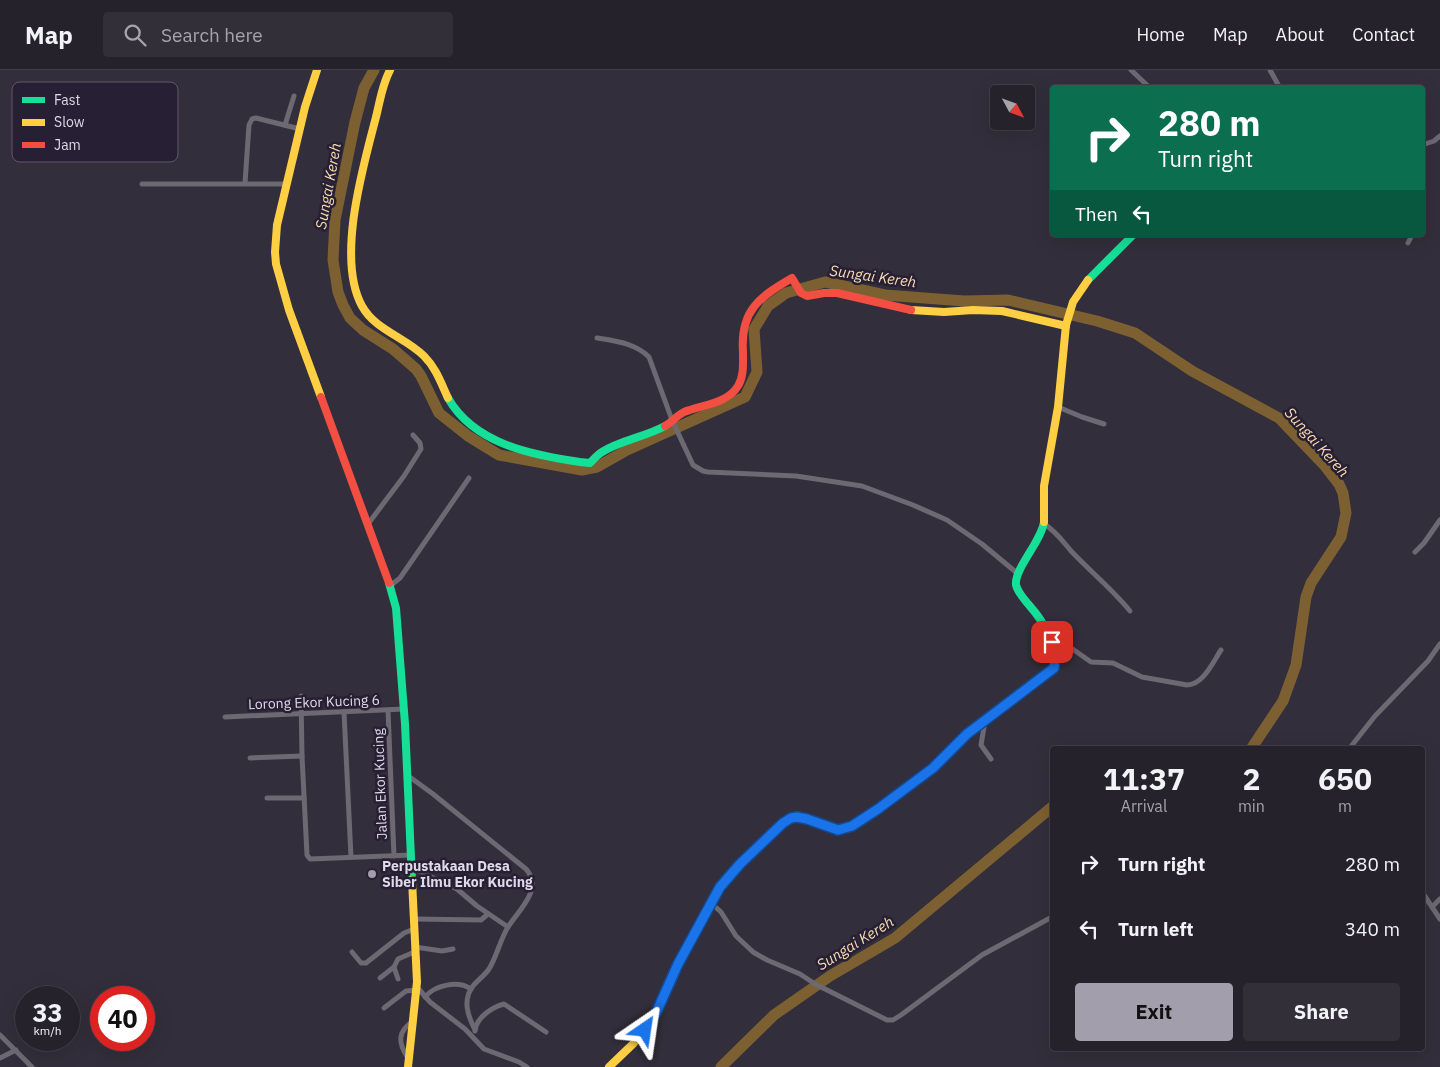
<!DOCTYPE html>
<style>
:root{--surface:#26222c;--page:#322f38;--text:#f1f3f6;--muted:#a4a4a9;--line:#423f48;--accent:#a29eac}
body{margin:0;font-family:"IBM Plex Sans",sans-serif;background:var(--page);color:var(--text);height:100vh;display:flex;flex-direction:column;font-size:19px;white-space:nowrap}
*{box-sizing:border-box;margin:0}
p{font-size:16px;color:var(--muted)}
.icon{flex:none;width:28px;height:28px;fill:none;stroke:currentColor;stroke-width:2;stroke-linecap:round;stroke-linejoin:round}
.map{position:relative;flex:1;overflow:hidden}
.side{position:absolute;left:1050px;top:676px;width:375px;height:305px;display:flex;flex-direction:column;background:var(--surface);border-radius:5px;box-shadow:0 5px 20px #0002,0 0 0 1px var(--line)}
.side>*{flex:none}
.top-card{position:absolute;left:1050px;top:15px;width:375px;height:152px;border-radius:5px;box-shadow:0 5px 20px #0002,0 0 0 1px var(--line);background:#0b6e4f;color:#fff;overflow:hidden}
.needle{width:32px;rotate:131deg}
.fabs{position:absolute;left:990px;top:15px;display:grid;gap:10px}
.fabs a{display:grid;place-items:center;width:45px;height:45px;border-radius:5px;background:var(--surface);box-shadow:0 5px 20px #0002,0 0 0 1px var(--line);font-size:25px}
.speed{position:absolute;left:15px;top:916px;display:flex;gap:10px;font-size:25px;font-weight:700;text-align:center}
.speed>*{display:grid;place-content:center;width:65px;height:65px;border-radius:50%;background:var(--surface);box-shadow:0 5px 20px #0002,0 0 0 1px var(--line);line-height:1}
.speed small{font-size:12px;font-weight:400}
.speed .limit{border:8px solid #d22;background:#fff;color:#111}
.pin{position:absolute;display:grid;place-items:center;width:42px;height:42px;color:#fff;margin:-21px;border-radius:10px;box-shadow:0 2px 8px #0006}
.me{position:absolute;width:55px;margin:-28px;rotate:32deg;stroke-linejoin:round;filter:drop-shadow(0 0 4px #0008)}
.turn{display:flex;align-items:center;gap:18px;height:105px;padding:0 25px;font-size:22px}
.turn .icon{width:65px;height:65px;stroke-width:2.5}
.turn b{display:block;font-size:35px;line-height:42px}
.then{display:flex;align-items:center;height:48px;padding:0 25px;background:#0003;gap:10px;font-size:19px}
.eta{display:flex;justify-content:space-evenly;align-items:center;height:85px;text-align:center}
.eta b{font-size:30px;font-weight:700;line-height:35px}
.button{display:flex;gap:10px;margin-top:auto;padding:10px 25px}
.button a{flex:1;height:58px;border-radius:5px;background:var(--accent);color:#111;font-size:20px;font-weight:700;line-height:58px;text-align:center}
.button a+a{background:var(--page);color:var(--text)}
ul{padding:0;list-style:none}
li{display:flex;align-items:center;gap:15px;height:65px;padding:0 25px}
li div{flex:1}
li b{display:block;font-size:19px}
li em{font-style:normal}
header{display:flex;align-items:center;gap:30px;box-sizing:border-box;height:70px;padding:0 25px;background:var(--surface);border-bottom:1px solid var(--line)}
header strong{font-size:24px}
nav{display:flex;gap:28px;margin-inline-start:auto;font-size:18px}
.search{width:350px;height:45px;background:var(--page);display:flex;align-items:center;gap:12px;box-sizing:border-box;padding:0 18px;border-radius:5px;color:var(--muted);font-size:19px}
.map>svg:first-child{display:block}
.lines{fill:none;stroke-linecap:round;stroke-linejoin:round}
.river{stroke:#7d6032;stroke-width:11}
.street{stroke:#6c6972;stroke-width:5}
.fast{stroke:#16e098;stroke-width:8}
.slow{stroke:#ffcf43;stroke-width:8}
.jam{stroke:#f24e42;stroke-width:8}
.route-casing{stroke:#114b97;stroke-width:12}
.route{stroke:#1a73e8;stroke-width:9}
.poi-dot{fill:#a29eac;stroke:#272035;stroke-width:2}
.labels{text-anchor:middle;dominant-baseline:central;stroke-width:5;stroke-linejoin:round;paint-order:stroke}
.street-label{font-size:14px;fill:#dfdae9;stroke:#272035}
.poi-label{font-size:14px;font-weight:bold;fill:#dfdae9;stroke:#272035;text-anchor:start}
.water-label{font-size:15px;font-style:italic;fill:#f9dcb0;stroke:#272035}
.key{fill:#272035;stroke:#5e586b;stroke-width:1}
.key-label{font-size:14px;fill:#dfdae9}
</style>
<header>
<strong>Map</strong>
<div class="search"><svg class="icon" aria-label="search" viewBox="0 0 24 24"><circle cx="10" cy="10" r="6"/><path d="M15 15l6 6"/></svg>Search here</div>
<nav><a>Home</a><a>Map</a><a>About</a><a>Contact</a></nav>
</header>
<div class="map">
<svg width="1440" height="997" viewBox="0 0 1440 997">
<rect width="100%" height="100%" fill="#322e3b"/>
<g class="lines">
<!-- river -->
<g class="river">
<polyline points="374,0 364,18 355,52 335,150 333,190 338,222 343,235 350,248 363,260 393,279 416,299 421,306 439,343 468,366 499,385 582,400 597,397 627,380 745,327 757,302 754,259 768,236 786,223 825,212 885,225 964,231 1008,230 1097,251 1135,263 1192,301 1279,348 1325,396 1339,414 1343,423 1346,443 1341,467 1311,513 1306,527 1296,595 1291,609 1283,631 1251,679"/>
<polyline points="721,997 774,945 830,906 895,868 1052,737"/>
</g>
<!-- street -->
<g class="street">
<polyline points="1131,0 1150,18"/>
<polyline points="1270,0 1280,18"/>
<polyline points="285,55 294,26"/>
<polyline points="1422,75 1434,71 1440,66"/>
<polyline points="245,113 249,55 252,49 256,48 300,59"/>
<polyline points="142,114 287,114"/>
<polyline points="1408,173 1412,165"/>
<path d="M 597,268 C 615,271 635,273 649,287 L 672,350 L 693,395 L 703,401 L 708,402 L 796,406 L 862,416 L 913,435 L 947,450 L 982,474 L 1017,503"/>
<polyline points="1058,337 1082,347 1104,354"/>
<polyline points="368,454 404,406 421,379 420,373 413,365"/>
<path d="M 1044,454 C 1056,461 1063,472 1072,482 C 1091,502 1113,520 1130,541"/>
<polyline points="1415,482 1424,473 1440,450"/>
<polyline points="390,516 400,508 469,408"/>
<path d="M 1051,573 L 1064,573 L 1091,592 L 1113,593 L 1142,607 L 1187,615 C 1203,615 1213,592 1221,580"/>
<polyline points="301,626 302,686 307,785 310,789 412,785"/>
<polyline points="388,640 394,786"/>
<polyline points="344,642 351,787"/>
<polyline points="225,647 404,639"/>
<polyline points="982,651 984,657 981,675 991,689"/>
<polyline points="1349,679 1375,646 1428,591 1440,574"/>
<polyline points="250,688 302,686"/>
<path d="M 407,705 L 433,724 L 526,799 C 544,819 518,841 508,857 C 500,870 497,886 489,899 C 485,905 478,910 473,916 C 462,930 468,946 475,960"/>
<polyline points="267,728 304,728"/>
<polyline points="412,798 457,819 477,836 508,857"/>
<polyline points="1422,822 1440,849"/>
<polyline points="711,833 721,842 736,866 753,882 767,890 800,904 815,914 887,950 893,950 901,945 982,885 1052,847"/>
<polyline points="1432,837 1440,829"/>
<polyline points="414,849 481,850 488,844"/>
<polyline points="415,877 442,881 453,879"/>
<polyline points="352,882 361,893 366,893 404,863 414,859"/>
<polyline points="394,897 398,909"/>
<polyline points="380,908 394,897 398,889 412,883 416,882"/>
<polyline points="417,917 430,932 465,959 484,979 519,992 527,997"/>
<path d="M 425,927 C 435,915 458,910 471,919"/>
<polyline points="384,938 406,921 417,920"/>
<path d="M 475,961 C 476,948 492,937 504,934 L 546,962"/>
<polyline points="0,965 32,997"/>
<polyline points="0,988 16,980"/>
<path d="M 408,988 C 398,973 397,962 413,951"/>
</g>
<!-- fast -->
<g class="fast">
<polyline points="1088,210 1133,165"/>
<path d="M 448,328 C 474,374 532,385 580,392 L 590,393 C 594,389 597,385 602,382 C 621,370 645,367 665,356"/>
<polyline points="389,513 396,538 405,654 412,810"/>
<path d="M 882,736 L 933,698 L 967,664 L 1054,598 C 1057,574 1044,552 1029,535 C 1024,529 1018,523 1016,515 C 1014,499 1041,472 1044,452"/>
</g>
<!-- slow -->
<g class="slow">
<polyline points="317,0 305,37 277,155 275,182 276,194 289,240 321,327"/>
<path d="M 390,0 C 382,15 380,31 376,47 C 363,97 336,189 362,236 C 375,260 405,267 424,286 C 436,298 441,313 448,328"/>
<polyline points="911,240 944,242 973,240 1002,241 1066,256"/>
<polyline points="1044,452 1044,416 1058,337 1066,255 1073,232 1088,210"/>
<polyline points="408,997 417,912 412,810"/>
<polyline points="609,997 634,973 656,943 678,894 720,817 733,801 780,756 788,749 797,747 838,760 852,756 882,736"/>
</g>
<!-- jam -->
<g class="jam">
<polyline points="321,327 389,513"/>
<path d="M 665,356 C 672,352 676,346 684,342 C 701,335 727,334 738,316 C 744,306 743,294 743,282 C 740,241 759,227 792,208 L 801,223 L 807,226 L 824,223 L 837,223 L 911,240"/>
</g>
</g>
<g class="lines">
<defs>
<polyline id="route" points="645,960 656,943 678,894 720,817 740,794 783,753 791,748 797,747 807,749 838,760 852,756 878,739 933,698 967,664 1054,598 1055,590 1052,572"/>
</defs>
<!-- route casing -->
<use href="#route" class="route-casing"/>
<!-- route -->
<use href="#route" class="route"/>
</g>
<!-- markers -->
<circle class="poi-dot" cx="372" cy="804" r="5"/>
<g class="labels">
<!-- street labels -->
<g class="street-label">
<text transform="translate(314 632) rotate(-2)">Lorong Ekor Kucing 6</text>
<text transform="translate(380 714) rotate(-92)">Jalan Ekor Kucing</text>
</g>
<!-- poi labels -->
<g class="poi-label">
<text x="382" y="796">Perpustakaan Desa<tspan x="382" dy="16">Siber Ilmu Ekor Kucing</tspan></text>
</g>
<!-- water labels -->
<g class="water-label">
<text transform="translate(328 116) rotate(-80)">Sungai Kereh</text>
<text transform="translate(873 206) rotate(8)">Sungai Kereh</text>
<text transform="translate(1317 372) rotate(48)">Sungai Kereh</text>
<text transform="translate(855 873) rotate(-32)">Sungai Kereh</text>
</g>
</g>
<!-- legend -->
<rect x="12" y="12" width="166" height="80" rx="8" class="key"/>
<rect x="22" y="27" width="23" height="6" fill="#16e098"/>
<rect x="22" y="49" width="23" height="7" fill="#ffcf43"/>
<rect x="22" y="72" width="23" height="6" fill="#f24e42"/>
<g class="key-label">
<text x="54" y="35">Fast</text>
<text x="54" y="57">Slow</text>
<text x="54" y="80">Jam</text>
</g>
</svg>
<div class="fabs">
<a><svg class="needle" viewBox="-14 -14 28 28"><path d="M0-13l5 13h-10z" fill="#e53935"/><path d="M0 13l5-13h-10z" fill="#a4a4a9"/></svg></a>
</div>
<div class="speed"><div>33<small>km/h</small></div><div class="limit">40</div></div>
<div class="pin" style="left:1052px;top:572px;background:#d93025"><svg class="icon" aria-label="arrive" viewBox="0 0 24 24"><path d="M6 21V4h12l-3 4 3 4H6"/></svg></div>
<svg class="me" style="left:645px;top:960px" viewBox="-20 -20 40 40"><path d="M0-17L14 15 0 8-14 15z" fill="#1a73e8" stroke="#fff" stroke-width="4"/></svg>
<div class="top-card">
<div class="turn"><svg class="icon" aria-label="right" viewBox="0 0 24 24"><path d="M7 20v-9h11M14 6l5 5-5 5"/></svg><div><b>280 m</b>Turn right</div></div>
<div class="then">Then<svg class="icon" aria-label="left" viewBox="0 0 24 24"><path d="M17 20v-9H6M10 6l-5 5 5 5"/></svg></div>
</div>
<section class="side">
<div class="eta">
<div><b>11:37</b><p>Arrival</p></div>
<div><b>2</b><p>min</p></div>
<div><b>650</b><p>m</p></div>
</div>
<ul>
<li><svg class="icon" aria-label="right" viewBox="0 0 24 24"><path d="M7 20v-9h11M14 6l5 5-5 5"/></svg><div><b>Turn right</b></div><em>280 m</em></li>
<li><svg class="icon" aria-label="left" viewBox="0 0 24 24"><path d="M17 20v-9H6M10 6l-5 5 5 5"/></svg><div><b>Turn left</b></div><em>340 m</em></li>
</ul>
<div class="button"><a>Exit</a><a>Share</a></div>
</section>
</div>
